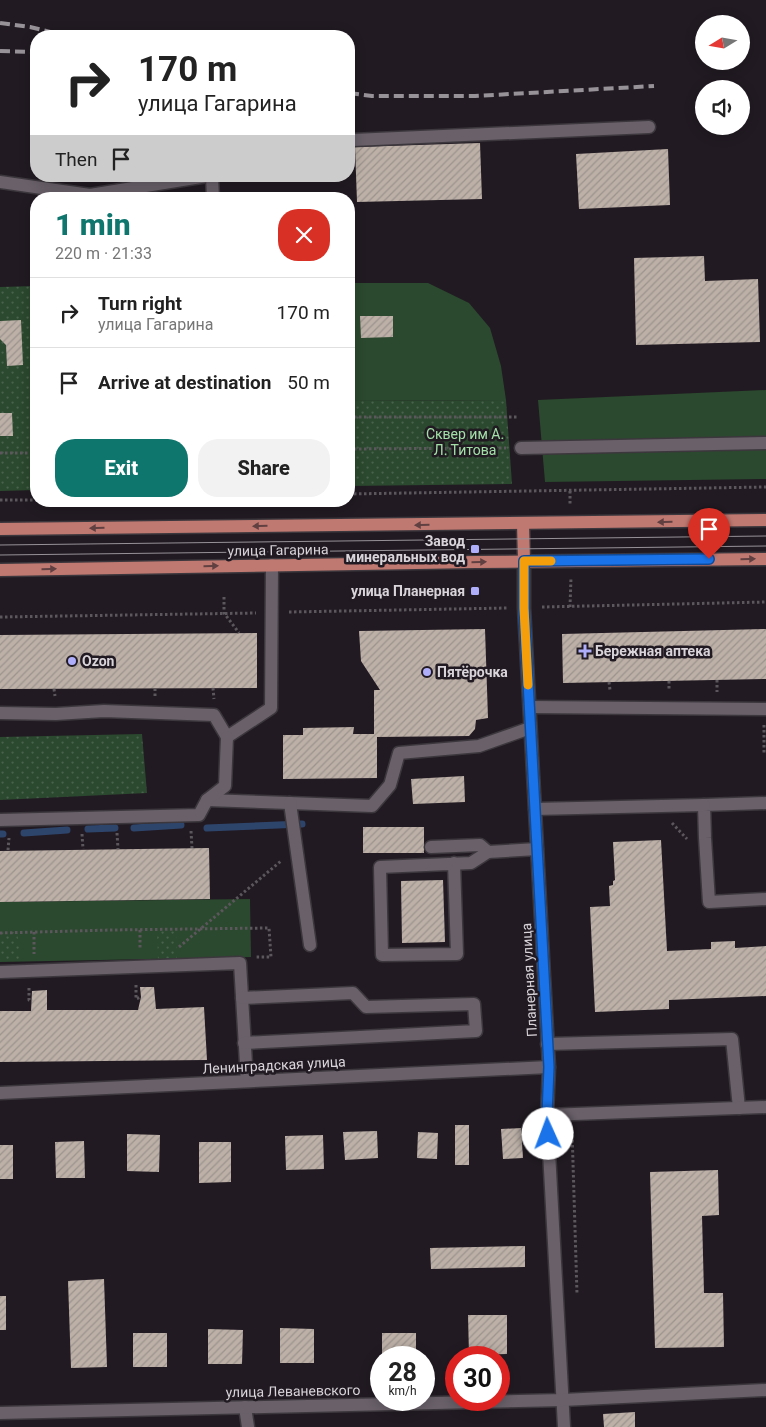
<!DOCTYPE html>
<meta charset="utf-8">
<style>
:root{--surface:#fff;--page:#f2f2f2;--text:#222;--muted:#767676;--line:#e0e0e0;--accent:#0f766e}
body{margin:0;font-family:Roboto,sans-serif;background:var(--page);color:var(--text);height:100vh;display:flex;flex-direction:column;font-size:19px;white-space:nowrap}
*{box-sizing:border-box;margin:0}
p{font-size:16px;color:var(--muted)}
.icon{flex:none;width:28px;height:28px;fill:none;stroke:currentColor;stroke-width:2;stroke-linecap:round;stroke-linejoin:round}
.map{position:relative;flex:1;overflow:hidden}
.details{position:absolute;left:30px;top:192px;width:325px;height:315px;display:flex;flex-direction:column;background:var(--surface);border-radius:20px;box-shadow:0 2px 12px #0003}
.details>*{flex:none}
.top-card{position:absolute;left:30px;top:30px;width:325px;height:152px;border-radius:20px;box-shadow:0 2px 12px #0003;background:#fff;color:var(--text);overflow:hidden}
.needle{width:32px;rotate:259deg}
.controls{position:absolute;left:695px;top:15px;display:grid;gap:10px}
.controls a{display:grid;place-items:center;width:55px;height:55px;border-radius:50%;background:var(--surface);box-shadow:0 2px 12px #0003;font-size:25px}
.speed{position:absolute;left:370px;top:1346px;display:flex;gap:10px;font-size:25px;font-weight:700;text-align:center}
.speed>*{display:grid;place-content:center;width:65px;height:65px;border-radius:50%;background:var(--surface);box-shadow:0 2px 12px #0003;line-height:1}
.speed small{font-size:12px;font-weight:400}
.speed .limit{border:8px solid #d22;background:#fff;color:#111}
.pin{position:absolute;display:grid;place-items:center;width:42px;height:42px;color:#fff;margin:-51px -21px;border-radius:50% 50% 50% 0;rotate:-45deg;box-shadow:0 0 5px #0007}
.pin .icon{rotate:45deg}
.me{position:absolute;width:55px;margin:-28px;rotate:358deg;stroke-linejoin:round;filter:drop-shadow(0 0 4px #0008)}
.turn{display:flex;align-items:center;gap:18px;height:105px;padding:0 25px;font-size:22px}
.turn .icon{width:65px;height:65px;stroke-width:2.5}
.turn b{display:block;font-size:35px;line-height:42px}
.then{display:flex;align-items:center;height:48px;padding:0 25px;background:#0003;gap:10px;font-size:19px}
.round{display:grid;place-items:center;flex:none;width:52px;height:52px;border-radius:20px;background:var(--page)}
.headline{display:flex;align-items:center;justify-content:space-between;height:85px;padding:0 25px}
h1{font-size:30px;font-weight:800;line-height:38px;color:var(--accent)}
.action{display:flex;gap:10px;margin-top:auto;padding:10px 25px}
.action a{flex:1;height:58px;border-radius:20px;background:var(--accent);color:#fff;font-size:20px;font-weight:800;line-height:58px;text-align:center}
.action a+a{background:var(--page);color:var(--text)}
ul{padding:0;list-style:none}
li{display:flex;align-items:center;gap:15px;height:70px;padding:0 25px;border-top:1px solid var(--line)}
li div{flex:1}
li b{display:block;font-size:19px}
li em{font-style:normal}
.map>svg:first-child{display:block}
.grass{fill:#2b492e}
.park{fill:url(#park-dots)}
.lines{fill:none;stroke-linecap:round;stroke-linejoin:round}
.stream{stroke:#2e456b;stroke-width:7}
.building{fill:url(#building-hatch)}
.minor-casing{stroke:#3c373d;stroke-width:15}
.major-casing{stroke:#3c373d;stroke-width:15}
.path{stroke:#5c565d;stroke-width:3;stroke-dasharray:2.5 2.5;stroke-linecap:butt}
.minor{stroke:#696069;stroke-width:12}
.major{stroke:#c07971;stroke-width:12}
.tram{stroke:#979198;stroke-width:1}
.rail{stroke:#979198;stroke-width:4;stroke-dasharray:10 5;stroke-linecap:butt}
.oneway{fill:#614042}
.route-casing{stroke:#114b97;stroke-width:12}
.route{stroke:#1a73e8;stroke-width:9}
.slow{stroke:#f59e0b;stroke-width:9}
.poi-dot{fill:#aeaefb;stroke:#211a22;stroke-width:2}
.labels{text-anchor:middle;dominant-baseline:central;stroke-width:5;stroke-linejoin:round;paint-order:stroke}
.park-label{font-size:14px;fill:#a2e0a7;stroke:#211a22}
.poi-label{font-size:14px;font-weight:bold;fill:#d9d4da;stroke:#211a22;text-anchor:start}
.street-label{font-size:14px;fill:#d9d4da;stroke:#211a22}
</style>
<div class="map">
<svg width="766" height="1427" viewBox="0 0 766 1427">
<defs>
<pattern id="park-dots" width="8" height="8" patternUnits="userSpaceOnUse" patternTransform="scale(1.25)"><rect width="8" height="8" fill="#2b492e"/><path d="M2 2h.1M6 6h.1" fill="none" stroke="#49624c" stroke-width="1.8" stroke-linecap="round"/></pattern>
<pattern id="building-hatch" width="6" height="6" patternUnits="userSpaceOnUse" patternTransform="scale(1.25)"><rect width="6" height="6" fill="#bcb0a7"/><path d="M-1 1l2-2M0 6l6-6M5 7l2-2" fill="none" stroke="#9d948e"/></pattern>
</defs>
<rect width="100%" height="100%" fill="#211a22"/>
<!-- grass -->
<g class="grass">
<polygon points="349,283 428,283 469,303 490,328 501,366 506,400 349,401"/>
<polygon points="766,390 766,479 545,482 538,400"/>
<polygon points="250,899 251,957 0,962 0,902"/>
</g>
<!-- park -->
<g class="park">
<polygon points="36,286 36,490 0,491 0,287"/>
<polygon points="506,400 512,484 349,486 349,401"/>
<polygon points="142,734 147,793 0,800 0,737"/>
<polygon points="157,929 176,929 177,958 158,959"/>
<polygon points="17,932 21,959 0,959 0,933"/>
</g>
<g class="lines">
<!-- stream -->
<g class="stream">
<polyline points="134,828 181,825"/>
<polyline points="207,828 302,824"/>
<polyline points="88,829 115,828"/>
<polyline points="24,833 67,830"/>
<polyline points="0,834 3,834"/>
</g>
</g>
<!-- building -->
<g class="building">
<polygon points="480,143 482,199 357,202 355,147"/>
<polygon points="668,149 670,205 579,209 576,154"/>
<polygon points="704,256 705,281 758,279 760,342 636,345 634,258"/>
<polygon points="360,316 393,316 393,337 361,338"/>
<polygon points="21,320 23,365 7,366 6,345 0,339 0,321"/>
<polygon points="0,413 12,413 13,436 0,436"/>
<polygon points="485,629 488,718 476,720 475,729 469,736 377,737 377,778 283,779 283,735 303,735 303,728 354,727 353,734 374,734 374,690 380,690 361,661 359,631"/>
<polygon points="766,629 766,679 563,683 562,634"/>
<polygon points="257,633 257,688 0,689 0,635"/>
<polygon points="464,776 465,802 413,804 411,779"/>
<rect x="363" y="827" width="61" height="26"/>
<polygon points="661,840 667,951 711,949 711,942 735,941 735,948 766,946 766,996 669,1000 669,1009 595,1012 590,907 610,906 609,886 613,885 613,881 615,880 613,842"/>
<polygon points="209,848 210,899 0,902 0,851"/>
<polygon points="443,880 445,942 402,943 401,881"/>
<polygon points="140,987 154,987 156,1009 204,1007 207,1060 0,1062 0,1011 31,1011 32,991 47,990 47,1010 138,1010 141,997"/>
<rect x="455" y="1125" width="14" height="40"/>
<polygon points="521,1128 523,1158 503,1159 501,1129"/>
<polygon points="377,1131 378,1158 345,1160 343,1132"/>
<polygon points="418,1132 438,1133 437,1159 417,1158"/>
<polygon points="127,1134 160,1135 159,1172 127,1171"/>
<polygon points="323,1135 324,1169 286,1170 285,1136"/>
<polygon points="84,1141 85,1178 56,1178 55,1142"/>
<polygon points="199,1142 231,1142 231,1182 199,1183"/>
<rect x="0" y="1145" width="13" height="34"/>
<polygon points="718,1170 719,1215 702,1216 704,1293 723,1293 724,1347 655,1348 650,1172"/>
<polygon points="525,1246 525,1267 431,1269 430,1248"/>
<polygon points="104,1279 107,1367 71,1368 68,1281"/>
<rect x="0" y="1296" width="6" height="34"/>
<polygon points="468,1315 507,1315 507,1354 469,1355"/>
<polygon points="280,1328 314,1329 314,1363 280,1363"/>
<polygon points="208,1329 243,1330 242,1364 208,1364"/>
<rect x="133" y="1333" width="34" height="34"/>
<rect x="382" y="1333" width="34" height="25"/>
<polygon points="635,1412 635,1427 604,1427 603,1414"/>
</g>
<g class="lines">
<defs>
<g id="minor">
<polyline points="349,142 353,140 649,127"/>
<polyline points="212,176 213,199"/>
<polyline points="0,182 90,195 207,176"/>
<polyline points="521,448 766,443"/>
<polyline points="524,561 524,608 549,1067 547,1115 564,1427"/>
<polyline points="530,707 766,709"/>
<polyline points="0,713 56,714 104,711 214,715 227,737 271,708 272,565"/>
<polyline points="207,800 372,806 390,785 399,753 479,746 530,728"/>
<polyline points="290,803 310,945"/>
<polyline points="766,803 704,805 705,838 709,902 766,899"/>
<polyline points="535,809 704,805"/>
<polyline points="0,820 199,815 207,800 225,786 227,737"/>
<polyline points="431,847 480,845 488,852 537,849"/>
<polyline points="454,863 457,954 382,955 380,867 471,863 488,852"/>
<polyline points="0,972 240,963 247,1081"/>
<polyline points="242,998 353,993 366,1007 474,1004 476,1031 244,1043"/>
<polyline points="547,1044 732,1039 739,1108"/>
<polyline points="0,1093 549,1067"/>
<polyline points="547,1115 766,1107"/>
<polyline points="245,1407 248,1427"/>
<polyline points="0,1413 563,1400 766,1390"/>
</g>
<g id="major">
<polyline points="523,524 524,561"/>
<polyline points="0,529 766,520"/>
<polyline points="0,570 475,562 766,559"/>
</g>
</defs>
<!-- minor casing -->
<use href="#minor" class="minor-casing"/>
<!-- major casing -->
<use href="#major" class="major-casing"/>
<!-- path -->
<g class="path">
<polyline points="349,417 518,417"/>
<polyline points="349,449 506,448"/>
<polyline points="0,453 36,453"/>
<polyline points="570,491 570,506"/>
<polyline points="349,494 766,487"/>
<polyline points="0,500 36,500"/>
<polyline points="224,597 224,613 239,633"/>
<polyline points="542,607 766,602"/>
<polyline points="570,607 571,577"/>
<polyline points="289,612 508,608"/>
<polyline points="0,617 256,613"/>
<polyline points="717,680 717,692"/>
<polyline points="669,681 669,690"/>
<polyline points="609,682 610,690"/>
<polyline points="213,688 214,699"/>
<polyline points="54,689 55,696"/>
<polyline points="155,696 155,689"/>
<polyline points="764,725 764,753 766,753"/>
<polyline points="672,823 687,839"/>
<polyline points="191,831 192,848"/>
<polyline points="117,833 118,849"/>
<polyline points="82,834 83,849"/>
<polyline points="8,850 9,838"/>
<polyline points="140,930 140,949"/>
<polyline points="34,932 34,954"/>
<polyline points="0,933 111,930 269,928 271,957 255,957"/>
<polyline points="179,947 281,861"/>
<polyline points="136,985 136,999 141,997"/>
<polyline points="29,988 29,1000 32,1001"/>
<polyline points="572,1130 577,1294"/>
</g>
<!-- minor -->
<use href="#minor" class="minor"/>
<!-- major -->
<use href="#major" class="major"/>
<!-- tram -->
<g class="tram">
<polyline points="0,545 766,536"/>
<polyline points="0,555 766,546"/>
</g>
<!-- rail -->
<g class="rail">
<polyline points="0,23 30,27 67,36"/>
<polyline points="0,51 36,52"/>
<polyline points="349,93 372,96 475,96 654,86"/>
</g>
</g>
<!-- one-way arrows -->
<defs><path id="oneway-solid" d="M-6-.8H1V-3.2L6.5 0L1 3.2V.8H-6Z" transform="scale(1.25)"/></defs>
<g class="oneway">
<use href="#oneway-solid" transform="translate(665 522) rotate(179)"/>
<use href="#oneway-solid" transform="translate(422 525) rotate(179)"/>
<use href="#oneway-solid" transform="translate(260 526) rotate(179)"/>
<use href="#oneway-solid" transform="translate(97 528) rotate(179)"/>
<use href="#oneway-solid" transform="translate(748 559) rotate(-1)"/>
<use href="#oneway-solid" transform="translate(479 562) rotate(-1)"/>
<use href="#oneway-solid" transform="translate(211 566) rotate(-1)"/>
<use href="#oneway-solid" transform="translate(49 569) rotate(-1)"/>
</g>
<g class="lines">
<defs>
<polyline id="route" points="548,1134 547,1115 549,1067 524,608 524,561 709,559"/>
</defs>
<!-- route casing -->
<use href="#route" class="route-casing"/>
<!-- route -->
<use href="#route" class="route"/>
<!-- slow -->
<polyline class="slow" points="528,685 524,608 524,561 551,561"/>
</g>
<!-- markers -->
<g class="poi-dot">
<rect x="470" y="544" width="10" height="10" rx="2.5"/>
<rect x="470" y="586" width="10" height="10" rx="2.5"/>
<path d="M582.5 643.5h5v5h5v5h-5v5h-5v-5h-5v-5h5z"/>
<circle cx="72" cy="661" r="5"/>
<circle cx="427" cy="672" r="5"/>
</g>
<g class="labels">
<!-- park labels -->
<g class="park-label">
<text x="465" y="434">Сквер им А.<tspan x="465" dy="16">Л. Титова</tspan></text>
</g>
<!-- poi labels -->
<g class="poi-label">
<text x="465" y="541" text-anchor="end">Завод<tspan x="465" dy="16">минеральных вод</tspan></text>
<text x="465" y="591" text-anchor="end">улица Планерная</text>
<text x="595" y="651">Бережная аптека</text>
<text x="82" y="661">Ozon</text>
<text x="437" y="672">Пятёрочка</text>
</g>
<!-- street labels -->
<g class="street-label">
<text transform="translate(278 550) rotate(-1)">улица Гагарина</text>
<text transform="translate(529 980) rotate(-93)">Планерная улица</text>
<text transform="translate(274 1065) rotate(-3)">Ленинградская улица</text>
<text transform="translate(293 1391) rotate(-1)">улица Леваневского</text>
</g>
</g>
</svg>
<div class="controls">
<a><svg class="needle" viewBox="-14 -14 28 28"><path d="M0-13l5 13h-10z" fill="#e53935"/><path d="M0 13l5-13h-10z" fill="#767676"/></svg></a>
<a><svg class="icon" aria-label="sound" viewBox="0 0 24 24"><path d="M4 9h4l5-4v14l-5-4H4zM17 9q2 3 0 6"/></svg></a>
</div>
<div class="speed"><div>28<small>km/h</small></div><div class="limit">30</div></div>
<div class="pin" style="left:709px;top:559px;background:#d93025"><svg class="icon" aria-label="arrive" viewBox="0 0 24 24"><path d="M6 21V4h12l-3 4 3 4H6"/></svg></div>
<svg class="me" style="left:548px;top:1134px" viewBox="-20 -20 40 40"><circle r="19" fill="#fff"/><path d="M0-13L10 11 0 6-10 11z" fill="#1a73e8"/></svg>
<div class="top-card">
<div class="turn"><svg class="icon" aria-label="right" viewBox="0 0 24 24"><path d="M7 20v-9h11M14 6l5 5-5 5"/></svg><div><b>170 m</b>улица Гагарина</div></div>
<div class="then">Then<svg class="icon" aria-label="arrive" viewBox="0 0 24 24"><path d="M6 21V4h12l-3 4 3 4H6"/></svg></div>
</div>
<section class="details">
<div class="headline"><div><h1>1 min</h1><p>220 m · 21:33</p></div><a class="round" style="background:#d93025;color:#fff"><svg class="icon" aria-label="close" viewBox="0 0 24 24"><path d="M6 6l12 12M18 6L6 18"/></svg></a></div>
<ul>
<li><svg class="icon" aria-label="right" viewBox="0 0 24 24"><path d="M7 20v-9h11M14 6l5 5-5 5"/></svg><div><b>Turn right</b><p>улица Гагарина</p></div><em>170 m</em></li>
<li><svg class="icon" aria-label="arrive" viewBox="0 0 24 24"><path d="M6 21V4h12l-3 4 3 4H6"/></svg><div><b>Arrive at destination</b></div><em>50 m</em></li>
</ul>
<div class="action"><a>Exit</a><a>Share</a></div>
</section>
</div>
